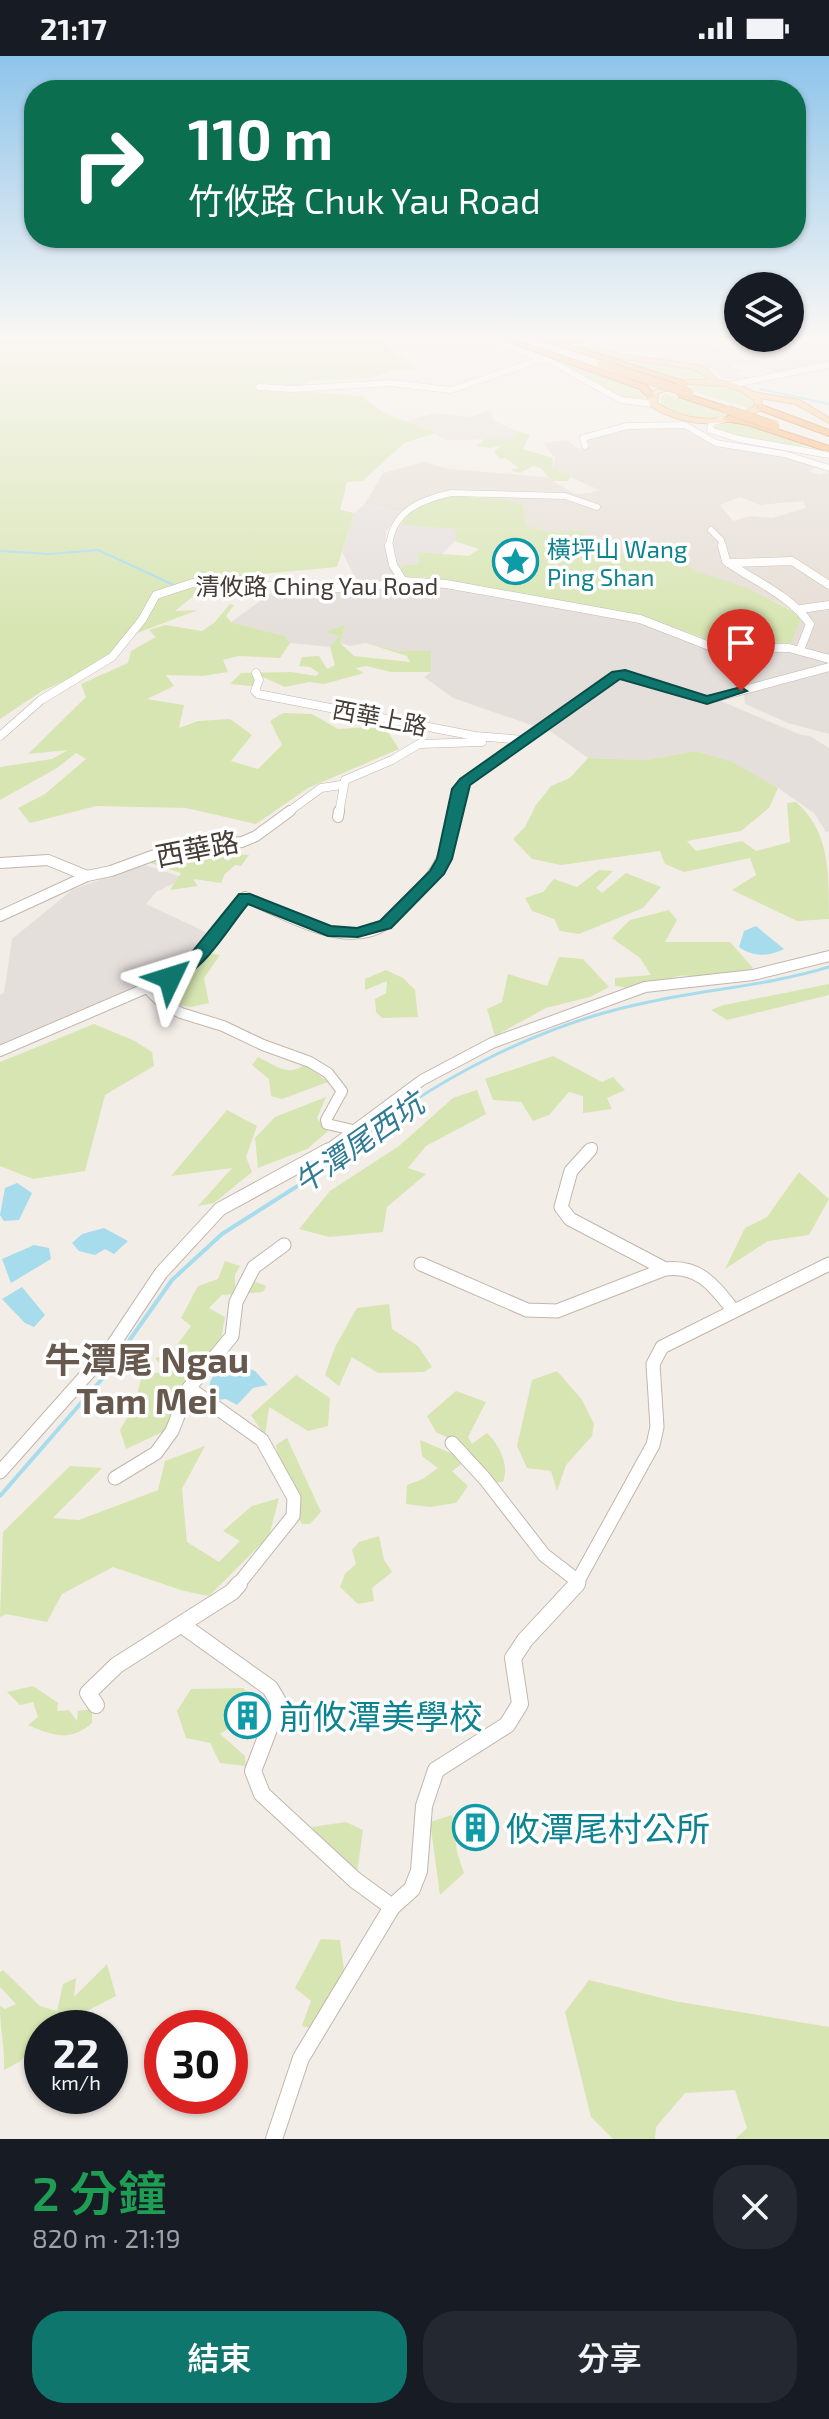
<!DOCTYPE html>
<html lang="zh-TW">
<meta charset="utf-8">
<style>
:root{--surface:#171b24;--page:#242831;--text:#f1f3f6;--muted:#9ea1a6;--accent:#0f766e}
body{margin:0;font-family:"Exo 2","Noto Sans TC",sans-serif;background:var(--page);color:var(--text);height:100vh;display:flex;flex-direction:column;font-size:30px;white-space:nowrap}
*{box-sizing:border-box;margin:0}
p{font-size:26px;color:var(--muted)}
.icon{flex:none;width:44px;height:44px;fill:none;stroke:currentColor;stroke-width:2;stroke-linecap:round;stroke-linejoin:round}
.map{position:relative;height:2083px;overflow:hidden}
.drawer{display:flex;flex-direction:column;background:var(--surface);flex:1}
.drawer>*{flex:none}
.guide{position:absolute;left:24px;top:24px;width:782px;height:168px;border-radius:32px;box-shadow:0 2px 6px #0004;background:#0b6e4f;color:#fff;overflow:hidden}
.buttons{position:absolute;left:724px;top:216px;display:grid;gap:16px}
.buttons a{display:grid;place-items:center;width:80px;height:80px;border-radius:50%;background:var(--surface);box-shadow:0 2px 6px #0004;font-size:40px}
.speed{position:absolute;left:24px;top:1954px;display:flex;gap:16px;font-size:40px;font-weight:700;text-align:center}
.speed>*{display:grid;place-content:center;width:104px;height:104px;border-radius:50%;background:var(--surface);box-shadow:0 2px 6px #0004;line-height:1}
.speed small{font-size:20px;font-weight:400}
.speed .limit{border:12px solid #d22;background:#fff;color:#111}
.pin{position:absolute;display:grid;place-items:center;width:68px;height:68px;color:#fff;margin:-82px -34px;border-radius:50% 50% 50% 0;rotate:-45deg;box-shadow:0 0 8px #0007}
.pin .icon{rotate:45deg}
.me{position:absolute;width:88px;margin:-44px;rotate:49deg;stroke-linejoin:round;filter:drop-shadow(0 0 6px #0008)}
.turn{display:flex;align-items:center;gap:28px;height:168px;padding:0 32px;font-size:36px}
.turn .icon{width:104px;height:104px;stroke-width:2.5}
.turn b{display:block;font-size:56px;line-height:68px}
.round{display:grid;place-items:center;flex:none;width:84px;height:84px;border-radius:32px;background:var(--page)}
.headline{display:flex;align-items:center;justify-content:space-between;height:136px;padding:0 32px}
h1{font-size:48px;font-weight:600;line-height:60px;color:#1e9e55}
.action{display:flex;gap:16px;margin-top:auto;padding:16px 32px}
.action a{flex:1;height:92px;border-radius:32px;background:var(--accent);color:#fff;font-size:32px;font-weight:600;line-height:92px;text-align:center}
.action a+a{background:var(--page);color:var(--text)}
.status{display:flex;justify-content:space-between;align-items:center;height:56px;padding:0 40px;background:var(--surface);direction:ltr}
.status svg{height:22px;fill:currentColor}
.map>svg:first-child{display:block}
.residential{fill:#e6ded6;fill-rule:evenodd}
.industrial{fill:#e5dfdc}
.green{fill:#d7e5b2}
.water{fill:#a7dced}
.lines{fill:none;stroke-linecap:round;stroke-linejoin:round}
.stream-far2{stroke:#a7dced;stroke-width:2}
.stream-far1{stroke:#a7dced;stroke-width:3}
.stream{stroke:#a7dced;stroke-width:4}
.minor-far4-casing{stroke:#c1b6ad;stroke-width:7}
.minor-far3-casing{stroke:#c1b6ad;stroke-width:9}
.minor-far2-casing{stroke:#c1b6ad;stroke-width:12}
.minor-far1-casing{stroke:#c1b6ad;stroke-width:15}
.minor-casing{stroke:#c1b6ad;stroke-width:18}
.major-casing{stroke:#dea76a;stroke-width:2}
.highway-casing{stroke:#d6843f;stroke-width:2}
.minor-far4{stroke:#fff;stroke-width:6}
.minor-far3{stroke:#fff;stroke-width:8}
.minor-far2{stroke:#fff;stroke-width:10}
.minor-far1{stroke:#fff;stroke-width:13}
.minor{stroke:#fff;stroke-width:16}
.major{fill:#f9ce9a;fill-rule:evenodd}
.highway{fill:#f7b26f;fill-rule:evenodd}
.highway-bridge-casing{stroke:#d6843f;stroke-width:10;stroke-linecap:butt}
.highway-bridge{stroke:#f7b26f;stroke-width:9}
.route{fill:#0f766e;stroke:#0a4d48;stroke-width:2}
.labels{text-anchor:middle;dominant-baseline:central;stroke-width:7;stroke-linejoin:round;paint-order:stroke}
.far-culture-label{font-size:24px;fill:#0d838f;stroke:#fff;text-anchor:start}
.far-street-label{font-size:24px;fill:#463d37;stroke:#fff}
.street-label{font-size:28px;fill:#463d37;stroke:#fff}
.water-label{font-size:30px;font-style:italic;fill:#307b95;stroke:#fff}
.near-culture-label{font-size:34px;fill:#0d838f;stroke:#fff;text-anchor:start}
.district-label{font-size:36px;font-weight:bold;fill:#68594e;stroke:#fff}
</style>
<div class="status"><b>21:17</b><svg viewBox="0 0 49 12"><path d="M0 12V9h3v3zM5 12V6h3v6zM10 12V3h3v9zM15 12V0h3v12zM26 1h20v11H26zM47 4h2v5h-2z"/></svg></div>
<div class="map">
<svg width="829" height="2083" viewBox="0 0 829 2083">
<rect width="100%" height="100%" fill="#f3ede7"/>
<!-- residential -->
<g class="residential">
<polygon points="719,283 728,285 695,294 736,287 742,291 787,283 829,283 829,307 779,318 752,305 730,310 741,315 734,318 755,323 744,326 724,323 715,314 698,309 661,302 675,296 694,295 684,290 669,290 693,284 704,287"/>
<polygon points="491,354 493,364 516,375 515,383 446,384 421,370 402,366 435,357 470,361"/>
<path d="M 628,371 L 689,371 L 690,377 L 703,382 L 784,399 L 818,411 L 809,415 L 820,419 L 829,416 L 829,601 L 789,591 L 802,560 L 778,547 L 695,515 L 682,502 L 629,499 L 587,489 L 584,474 L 549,476 L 526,469 L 523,449 L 507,443 L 475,440 L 407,458 L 365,448 L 383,417 L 424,406 L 449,413 L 546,421 L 575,438 L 590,437 L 599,434 L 552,413 L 555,402 L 543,387 L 566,384 L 579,393 L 591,390 L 585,382 ZM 740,441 L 760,449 L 803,445 L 806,452 L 772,462 L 750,460 L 733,465 L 720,449 Z"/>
</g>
<!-- industrial -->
<g class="industrial">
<polygon points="365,448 401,457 386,475 385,492 391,513 399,524 360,531 342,496 354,457"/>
<polygon points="396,468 457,473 455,485 442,498 418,496 419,508 395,511 390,475"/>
<polygon points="403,526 445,529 638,564 712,592 789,593 829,604 829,610 707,642 625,617 540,672 453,642 424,621 431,616 430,595 399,595 366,587 350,590 340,587 345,569 326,576 340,579 330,591 290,587 285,580 231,566 277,533"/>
<polygon points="829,613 829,678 788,667 745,648 744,636"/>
<polygon points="619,620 716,643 801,679 810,680 829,692 829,775 826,776 814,757 778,732 695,695 646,704 588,702 546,672"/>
<polygon points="142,808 185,822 156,836 146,848 208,877 193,900 176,914 0,991 0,939 4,937 12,883 72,834"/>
</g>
<!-- green -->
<g class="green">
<path d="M 0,283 L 378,283 L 419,315 L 394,314 L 371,322 L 309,325 L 299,332 L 299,335 L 363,340 C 383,362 411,365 436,377 L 404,387 L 363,425 L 347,426 L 340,454 L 354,457 L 337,511 L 261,518 L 256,537 L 195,539 L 175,555 L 198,554 L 124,582 L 108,605 L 42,635 L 0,663 Z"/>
<polygon points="582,293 687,313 697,315 701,322 680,324"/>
<polygon points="559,306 640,332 647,344 623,342"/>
<polygon points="703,329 729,332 753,343 754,350 751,353 680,331"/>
<path d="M 665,337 L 734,360 C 710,363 683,363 662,348 L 660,342 Z"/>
<path d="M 723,366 L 741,366 L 810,388 C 781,398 740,380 712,372 Z"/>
<polygon points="516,375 530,379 523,393 553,402 552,413 570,419 569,425 551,425 541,412 533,410 520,417 510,414 519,412 505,402 500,403 494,396 502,389 491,392 475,390 486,383 515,383"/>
<path d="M 443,440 L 507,443 L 523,449 L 526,469 L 549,476 L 584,474 L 587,489 L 629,499 L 682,502 L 695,515 L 747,532 L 802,560 L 791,587 L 714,586 L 649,562 L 435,522 L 404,521 L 400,510 L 419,508 L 418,496 L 469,500 L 479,493 L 455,485 L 456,473 L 401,469 C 410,452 425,445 443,440 Z"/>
<polygon points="230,548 234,549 226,560 231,566 285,580 290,587 280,602 238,600 223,604 228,616 203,620 166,619 174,630 147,643 184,649 179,672 198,665 230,663 252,679 231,705 258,713 282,689 270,665 283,657 312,658 338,673 384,670 399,693 308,732 256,768 186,752 96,750 30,767 18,752 45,738 86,703 76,697 57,712 0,744 0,711 52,703 68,694 28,698 86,641 81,628 128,607 131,595 156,581 149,574 165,569 202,575 214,567"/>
<polygon points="345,569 340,587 354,600 410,606 407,600 366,587 399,595 431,595 431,616 391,616 367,610 355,612 364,617 324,628 309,626 285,631 263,621 252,630 230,628 241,617 291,616 316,620 319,617 310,611 299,610 302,601 319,600 327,613 335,609 330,591 339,580 325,576"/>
<path d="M 695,695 L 732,706 L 778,732 L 769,752 L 741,775 L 687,785 L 696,795 L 742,785 L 756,795 L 790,786 L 787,747 L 796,746 C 829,775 829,813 829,863 L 797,865 L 732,834 L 756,819 L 750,802 L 684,816 L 665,808 L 660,795 L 561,809 L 532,803 L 513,783 L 525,771 L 536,749 L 551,730 L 570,722 L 588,702 L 646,704 Z"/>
<polygon points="225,785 231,794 226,804 229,805 231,798 249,799 241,810 235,809 225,818 221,827 193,823 198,830 170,834 181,817 147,806 160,799 183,807 181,798 174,790"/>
<polygon points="599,814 613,815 596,832 602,837 626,817 661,831 643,852 579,878 560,875 554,863 532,855 525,842 543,836 554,823 577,831"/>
<path d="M 669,854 L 677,864 L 665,886 L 730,886 L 753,912 L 713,928 C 686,917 676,914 654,936 L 615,930 L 615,922 L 651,919 L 640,902 L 612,882 L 630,864 Z"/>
<polygon points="209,897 220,899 204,922 209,947 191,951 179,949 164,931"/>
<polygon points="559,901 583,903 609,931 590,941 546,952 495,980 487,953 502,946 508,918 547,930"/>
<polygon points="386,914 403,922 415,934 418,961 382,962 376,956 375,943 386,937 387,925 365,934 365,923"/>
<polygon points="829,928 829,939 727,964 711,954 724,949"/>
<polygon points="94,968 135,985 152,996 154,1010 105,1039 85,1115 33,1123 0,1110 0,1006"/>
<polygon points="553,1000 602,1026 613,1021 625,1034 607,1042 612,1053 583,1057 583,1040 569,1036 549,1059 533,1065 521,1046 493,1044 485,1023"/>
<path d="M 258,1001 C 274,1009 290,1022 305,1008 L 328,1026 L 282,1043 L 271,1040 L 269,1023 L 252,1009 Z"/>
<polygon points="477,1034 486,1058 426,1090 408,1112 426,1118 387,1151 383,1176 329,1181 299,1173 330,1135 399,1090 453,1042"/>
<polygon points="326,1041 317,1062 328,1075 307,1093 258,1112 255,1082 275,1061"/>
<polygon points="227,1054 257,1070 246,1101 252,1116 214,1147 198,1150 232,1112 171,1120"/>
<polygon points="799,1116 829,1143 809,1179 768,1185 725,1213 745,1172 767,1161"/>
<polygon points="225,1205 240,1210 235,1219 235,1230 256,1226 266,1230 263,1236 222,1239 209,1252 225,1261 221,1284 169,1373 126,1393 120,1374 134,1350 142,1320 166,1315 155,1302 170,1298 191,1270 181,1262 198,1230 218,1223"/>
<polygon points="389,1248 392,1273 418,1290 432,1311 424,1316 378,1317 352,1301 339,1330 325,1319 335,1291 357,1252"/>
<polygon points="557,1315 582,1344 594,1368 592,1380 566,1409 557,1435 551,1415 527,1412 517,1390 532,1324"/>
<polygon points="296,1319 330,1342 328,1370 308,1375 269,1351 265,1380 251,1359"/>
<path d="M 456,1335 L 486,1346 L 468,1381 L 472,1388 L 487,1377 C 499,1389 510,1409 503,1426 L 492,1426 L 487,1414 L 473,1416 L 463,1407 L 452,1415 L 468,1430 L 456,1447 L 430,1451 L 406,1448 L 407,1429 L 423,1423 L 438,1412 L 422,1400 L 420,1384 L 453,1398 L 468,1392 L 436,1376 L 427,1360 Z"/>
<polygon points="287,1382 321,1456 310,1468 302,1468 285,1438 276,1389"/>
<polygon points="205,1390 182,1433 187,1486 219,1506 240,1485 223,1475 252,1450 279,1442 269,1480 209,1540 184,1535 113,1511 62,1538 47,1566 6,1558 0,1561 3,1476 70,1410 102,1412 53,1462 79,1464 158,1434 165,1405"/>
<polygon points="379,1480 384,1504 392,1516 372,1532 374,1545 358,1548 340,1531 345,1518 356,1508 352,1494 359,1486"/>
<path d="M 33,1630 L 58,1647 L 57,1655 L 69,1654 L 77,1665 L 78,1655 L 92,1653 L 92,1667 C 70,1686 53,1680 28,1669 L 38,1661 L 33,1646 L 20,1649 L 7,1636 Z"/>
<polygon points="191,1633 243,1632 253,1642 243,1663 220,1678 245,1700 246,1710 220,1707 210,1687 186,1682 177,1655"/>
<polygon points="452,1759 457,1796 464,1817 440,1839 430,1766"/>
<polygon points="346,1766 363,1774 357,1816 340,1818 312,1771"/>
<polygon points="321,1883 340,1884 344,1914 324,1975 302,1970 311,1945 295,1932"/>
<path d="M 107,1908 L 116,1940 L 54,1972 L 42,1972 L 42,1984 L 19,2006 L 4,2014 C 5,1992 0,1973 0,1950 L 5,1953 L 16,1948 L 0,1931 L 0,1916 L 3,1914 L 40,1950 L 57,1955 L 63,1928 L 76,1922 L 74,1941 Z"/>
<polygon points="589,1924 674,1945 829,1971 829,2083 735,2083 747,2072 735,2034 685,2037 656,2071 655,2083 613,2083 591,2061 565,1956"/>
</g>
<!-- water -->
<g class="water">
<path d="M 756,870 L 784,893 C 768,901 753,901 739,891 L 744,875 Z"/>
<polygon points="17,1127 32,1137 19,1164 4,1165 0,1159 5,1132"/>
<polygon points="104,1172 128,1185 114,1198 105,1193 95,1199 79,1195 72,1187 82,1178"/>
<polygon points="34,1189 49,1192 51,1203 11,1227 2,1203"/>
<polygon points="22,1231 45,1259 34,1271 25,1267 2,1243"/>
<path d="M 238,1308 L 255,1315 L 268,1329 L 253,1332 L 237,1349 L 226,1343 L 216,1344 L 208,1334 C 212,1316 220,1309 238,1308 Z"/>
</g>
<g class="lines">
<!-- stream-far2 -->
<g class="stream-far2">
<polyline points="760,333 829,348"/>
<polyline points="0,495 50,498 98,494 176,530"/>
</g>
<!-- stream-far1 -->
<path class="stream-far1" d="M 343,1096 C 430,1026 538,968 649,946 C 709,933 770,929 829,911"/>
<!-- stream -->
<polyline class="stream" points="0,1440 102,1323 172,1224 222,1178 318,1117 346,1094"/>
<defs>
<g id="minor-far4">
<polyline points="489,283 556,308 621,344 653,348"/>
<polyline points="740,287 762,283"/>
<polyline points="730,329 829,309"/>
<polyline points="259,331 293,333 390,327 451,334 542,303"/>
<polyline points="721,364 711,367 710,374 739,383"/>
<polyline points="739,383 829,399"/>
<polyline points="585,390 583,382 627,370 685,369 716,387 784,398 829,412"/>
<polyline points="711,474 721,484 723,492"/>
<path d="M 389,492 C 391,456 420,444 451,437 L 565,440 L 597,451"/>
</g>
<g id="minor-far3">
<polyline points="389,490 393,509 403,525"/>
<path d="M 722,490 L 726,505 C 755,526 789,538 810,568 L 800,594"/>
<polyline points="729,507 792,505 829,529"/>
<polyline points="801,553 829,549"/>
<polyline points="256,617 259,624 255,635 258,638 475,680 525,684"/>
<polyline points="0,680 41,644 112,601 142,564 156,539 193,527 360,533 403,525 446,528 640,563 712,591 789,592 829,603"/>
<polyline points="287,757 321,732 341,729"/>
<polyline points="339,757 345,724 392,704 419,688 482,686"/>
<polyline points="454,757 459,733 465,726 617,619 625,618 707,644 829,611"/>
</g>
<g id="minor-far2">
<polyline points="338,761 339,755"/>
<polyline points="0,807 48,804 87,820"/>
<polyline points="0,860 87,820 111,815 171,793 242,786 256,780 290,755"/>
<polyline points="146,931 162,947 181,957 223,970 263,989 310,1006 328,1017 342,1035 326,1064 327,1068 353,1074"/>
<path d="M 0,995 L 170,922 L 195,903 L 245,841 C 284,857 345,896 386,868 C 394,863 401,853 408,846 C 443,811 444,803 454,755"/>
<polyline points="325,1096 422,1024 492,987 645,931 753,919 829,900"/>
<polyline points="588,1096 592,1092"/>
</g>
<g id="minor-far1">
<path d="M 590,1094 L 571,1115 L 561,1151 L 570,1163 L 665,1213 C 700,1209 714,1230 734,1255"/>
<polyline points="421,1208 527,1254 557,1255 665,1213"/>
<polyline points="189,1332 262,1384 294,1442 293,1460 237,1530"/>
<polyline points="452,1387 485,1423 544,1499 579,1526"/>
<polyline points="0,1416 113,1289 161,1217 220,1153 328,1094"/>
<polyline points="115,1422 156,1397 172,1375 189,1332 232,1280 236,1246 254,1211 284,1189"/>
<polyline points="575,1530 653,1389 657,1371 653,1308 662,1291 829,1208"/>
</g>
<g id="minor">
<polyline points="182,1569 270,1632 279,1647 253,1715 262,1738 355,1824 392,1851"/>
<polyline points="96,1649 88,1637 117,1609 232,1536 239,1528"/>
<polyline points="274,2083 301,2002 392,1851 412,1833 419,1815 424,1750 436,1714 507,1669 520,1648 513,1602 525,1584 577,1528"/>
</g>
<path id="major" d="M 556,283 L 567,283 L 618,298 L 698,309 L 707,313 L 717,324 L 737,328 L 754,336 L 800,344 L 829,362 L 829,367 L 795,348 L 761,342 L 762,353 C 728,374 683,371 650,350 L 648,342 L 651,336 L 688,324 L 708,324 L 701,317 L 693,313 L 617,302 ZM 689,328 L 725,330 L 740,335 L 754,344 L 755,350 C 725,369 686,366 657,347 L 658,337 Z"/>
<g id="highway">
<polygon points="500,283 513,283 646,329 656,340 649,342 640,333"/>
<polygon points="537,283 550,283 690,327 683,329"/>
<polygon points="682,336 731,352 732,354 728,357 679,341 678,339"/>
<polygon points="759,348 829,374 829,380 756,353 756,349"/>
<polygon points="728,360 753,365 829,390 829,396 748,369 725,365 724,363"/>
</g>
</defs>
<!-- minor-far4 casing -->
<use href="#minor-far4" class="minor-far4-casing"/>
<!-- minor-far3 casing -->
<use href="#minor-far3" class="minor-far3-casing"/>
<!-- minor-far2 casing -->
<use href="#minor-far2" class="minor-far2-casing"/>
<!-- minor-far1 casing -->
<use href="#minor-far1" class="minor-far1-casing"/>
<!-- minor casing -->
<use href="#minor" class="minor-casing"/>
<!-- major casing -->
<use href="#major" class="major-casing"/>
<!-- highway casing -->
<use href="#highway" class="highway-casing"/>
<!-- minor-far4 -->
<use href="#minor-far4" class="minor-far4"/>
<!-- minor-far3 -->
<use href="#minor-far3" class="minor-far3"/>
<!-- minor-far2 -->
<use href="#minor-far2" class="minor-far2"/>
<!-- minor-far1 -->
<use href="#minor-far1" class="minor-far1"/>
<!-- minor -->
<use href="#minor" class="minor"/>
<!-- major -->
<use href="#major" class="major"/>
<!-- highway -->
<use href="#highway" class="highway"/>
<defs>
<g id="highway-bridge">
<polyline points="602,309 689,337"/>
<polyline points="728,354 775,370"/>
</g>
</defs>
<!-- highway-bridge casing -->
<use href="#highway-bridge" class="highway-bridge-casing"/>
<!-- highway-bridge -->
<use href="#highway-bridge" class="highway-bridge"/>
</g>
<!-- sky -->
<linearGradient id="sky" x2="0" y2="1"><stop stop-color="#8ec4ea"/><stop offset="0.49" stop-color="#faf7f4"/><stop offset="1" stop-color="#faf7f4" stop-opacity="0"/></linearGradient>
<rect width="829" height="575" fill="url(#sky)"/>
<!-- route -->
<path class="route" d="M 625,614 L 707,640 L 741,631 L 747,635 L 707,648 L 620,623 L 470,729 L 452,803 L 444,818 L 391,872 L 358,881 L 328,880 L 248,848 C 227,873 203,918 170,927 L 162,922 L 189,900 L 239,838 L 250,838 L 331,870 L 357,872 L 380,865 L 430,815 L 437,803 L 452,733 L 460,723 L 612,616 Z"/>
<!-- icons -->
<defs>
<symbol id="sight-ring" viewBox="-11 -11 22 22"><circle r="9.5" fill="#fff" stroke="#0f9aa8" stroke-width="1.5"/><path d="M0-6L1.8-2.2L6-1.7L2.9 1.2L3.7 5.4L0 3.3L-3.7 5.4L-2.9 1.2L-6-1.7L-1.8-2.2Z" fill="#0f9aa8"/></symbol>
<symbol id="building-ring" viewBox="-11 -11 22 22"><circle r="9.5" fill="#fff" stroke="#0f9aa8" stroke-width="1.5"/><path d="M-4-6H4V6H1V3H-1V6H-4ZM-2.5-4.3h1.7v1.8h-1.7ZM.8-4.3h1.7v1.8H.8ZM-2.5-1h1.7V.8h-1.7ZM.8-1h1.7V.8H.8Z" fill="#0f9aa8"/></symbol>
</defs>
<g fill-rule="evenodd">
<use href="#sight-ring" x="490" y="480" width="51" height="51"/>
<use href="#building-ring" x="222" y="1634" width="51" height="51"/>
<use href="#building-ring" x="450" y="1746" width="51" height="51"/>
</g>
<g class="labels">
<!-- far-culture labels -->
<g class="far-culture-label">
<text x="547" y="492">橫坪山 Wang<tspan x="547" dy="28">Ping Shan</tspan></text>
</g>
<!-- far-street labels -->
<g class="far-street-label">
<text x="317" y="529">清攸路 Ching Yau Road</text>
<text transform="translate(380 661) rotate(11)">西華上路</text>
</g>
<!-- street labels -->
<g class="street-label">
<text transform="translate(197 792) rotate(-11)">西華路</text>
</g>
<!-- water labels -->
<g class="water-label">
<text transform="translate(358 1086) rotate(-35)">牛潭尾西坑</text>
</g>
<!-- near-culture labels -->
<g class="near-culture-label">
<text x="279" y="1659">前攸潭美學校</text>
<text x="506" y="1771">攸潭尾村公所</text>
</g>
<!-- district labels -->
<g class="district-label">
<text x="147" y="1302">牛潭尾 Ngau<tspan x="147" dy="41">Tam Mei</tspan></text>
</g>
</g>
</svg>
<div class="buttons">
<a><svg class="icon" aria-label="layers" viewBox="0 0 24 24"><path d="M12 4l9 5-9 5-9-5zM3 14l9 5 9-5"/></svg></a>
</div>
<div class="speed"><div>22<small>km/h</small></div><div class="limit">30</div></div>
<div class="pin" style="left:741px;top:635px;background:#d93025"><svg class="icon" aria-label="arrive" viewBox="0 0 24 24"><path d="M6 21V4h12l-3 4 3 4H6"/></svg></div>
<svg class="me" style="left:170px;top:922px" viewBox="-20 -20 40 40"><path d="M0-17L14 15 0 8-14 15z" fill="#0f766e" stroke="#fff" stroke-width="4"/></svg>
<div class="guide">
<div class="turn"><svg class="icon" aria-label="right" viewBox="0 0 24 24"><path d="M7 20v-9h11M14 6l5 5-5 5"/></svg><div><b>110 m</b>竹攸路 Chuk Yau Road</div></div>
</div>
</div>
<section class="drawer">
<div class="headline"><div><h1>2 分鐘</h1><p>820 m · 21:19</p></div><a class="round"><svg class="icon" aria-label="close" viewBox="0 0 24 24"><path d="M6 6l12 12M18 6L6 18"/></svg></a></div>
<div class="action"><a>結束</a><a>分享</a></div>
</section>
